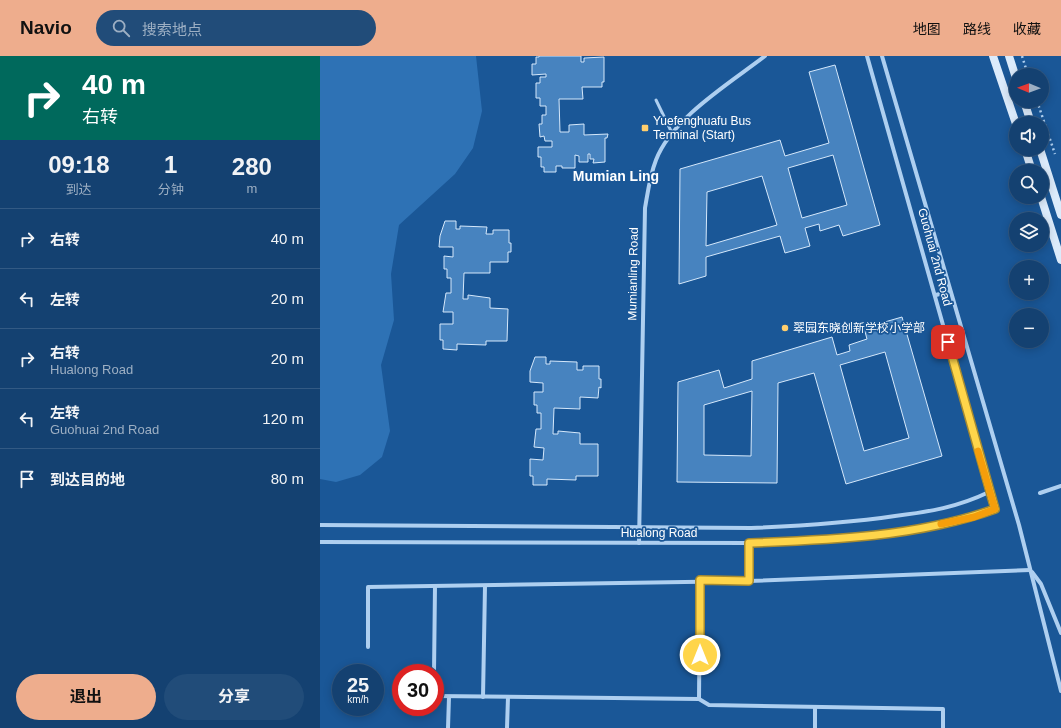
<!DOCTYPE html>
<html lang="zh">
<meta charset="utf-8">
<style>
:root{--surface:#144171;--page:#214c79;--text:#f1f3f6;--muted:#9dafc3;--line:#335a84;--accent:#eead8d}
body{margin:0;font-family:Arial,"Noto Sans SC",sans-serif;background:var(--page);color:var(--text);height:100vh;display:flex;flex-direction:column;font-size:15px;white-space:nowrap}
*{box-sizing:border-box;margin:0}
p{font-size:13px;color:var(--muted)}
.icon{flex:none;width:22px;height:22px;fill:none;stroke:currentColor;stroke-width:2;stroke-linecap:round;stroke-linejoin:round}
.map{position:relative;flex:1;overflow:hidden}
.details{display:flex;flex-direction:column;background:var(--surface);width:320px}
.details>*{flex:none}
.hud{background:#00695c;color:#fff;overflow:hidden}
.needle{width:26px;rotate:271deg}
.controls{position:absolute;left:689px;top:12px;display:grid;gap:8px}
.controls a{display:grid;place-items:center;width:40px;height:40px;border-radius:50%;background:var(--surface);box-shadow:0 2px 10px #0003,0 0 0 1px var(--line);font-size:20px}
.speed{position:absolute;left:12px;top:608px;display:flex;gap:8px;font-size:20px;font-weight:700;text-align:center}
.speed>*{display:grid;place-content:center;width:52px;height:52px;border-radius:50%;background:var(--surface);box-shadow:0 2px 10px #0003,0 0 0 1px var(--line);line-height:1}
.speed small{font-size:10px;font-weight:400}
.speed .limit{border:6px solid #d22;background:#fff;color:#111}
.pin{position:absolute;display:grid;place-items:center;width:34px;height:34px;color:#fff;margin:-17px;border-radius:8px;box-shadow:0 2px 6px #0006}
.me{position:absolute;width:44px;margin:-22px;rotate:0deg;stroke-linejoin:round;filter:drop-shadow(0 0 3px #0008)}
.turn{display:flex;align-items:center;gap:14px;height:84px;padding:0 16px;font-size:18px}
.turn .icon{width:52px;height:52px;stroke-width:2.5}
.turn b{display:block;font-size:28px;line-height:34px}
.eta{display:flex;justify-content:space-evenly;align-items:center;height:68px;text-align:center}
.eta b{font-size:24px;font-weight:700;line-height:28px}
.primary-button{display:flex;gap:8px;margin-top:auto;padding:8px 16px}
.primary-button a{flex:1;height:46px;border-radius:24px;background:var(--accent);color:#111;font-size:16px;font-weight:700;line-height:46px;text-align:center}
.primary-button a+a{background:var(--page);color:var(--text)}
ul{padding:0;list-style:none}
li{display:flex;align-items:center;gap:12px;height:60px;padding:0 16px;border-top:1px solid var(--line)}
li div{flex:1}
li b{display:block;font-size:15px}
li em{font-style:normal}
header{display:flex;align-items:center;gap:24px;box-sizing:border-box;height:56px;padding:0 20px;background:var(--accent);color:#111}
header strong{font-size:19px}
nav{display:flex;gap:22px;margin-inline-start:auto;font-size:14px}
.search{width:280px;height:36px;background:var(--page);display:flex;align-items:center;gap:10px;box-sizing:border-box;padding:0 14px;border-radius:22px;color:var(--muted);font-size:15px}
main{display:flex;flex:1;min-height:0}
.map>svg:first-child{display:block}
.green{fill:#2e72b5}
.building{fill:#4783bf;stroke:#d5e8fb;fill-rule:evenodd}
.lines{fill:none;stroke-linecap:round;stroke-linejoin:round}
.path{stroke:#aecff0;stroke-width:2.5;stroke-dasharray:2 3;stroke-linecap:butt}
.lane{stroke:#aecff0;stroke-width:3}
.street{stroke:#aecff0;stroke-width:4}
.secondary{stroke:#dcebfb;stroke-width:8}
.route-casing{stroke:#a68a30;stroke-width:10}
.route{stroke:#ffd54a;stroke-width:7}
.slow{stroke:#f59e0b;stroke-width:7}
.poi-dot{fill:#ffce6d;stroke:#1a5797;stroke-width:1.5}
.labels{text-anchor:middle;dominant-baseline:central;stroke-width:3.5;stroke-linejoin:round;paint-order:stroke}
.poi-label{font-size:12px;fill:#fff;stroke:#1a5797;text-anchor:start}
.street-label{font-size:12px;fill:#fff;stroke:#1a5797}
.quarter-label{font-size:14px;font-weight:bold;fill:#fff;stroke:#1a5797}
</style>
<header>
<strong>Navio</strong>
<div class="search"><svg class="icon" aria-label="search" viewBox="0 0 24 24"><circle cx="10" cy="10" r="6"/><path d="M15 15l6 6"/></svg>搜索地点</div>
<nav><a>地图</a><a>路线</a><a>收藏</a></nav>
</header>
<main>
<section class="details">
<div class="hud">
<div class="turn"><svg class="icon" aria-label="right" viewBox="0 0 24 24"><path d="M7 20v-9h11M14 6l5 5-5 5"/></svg><div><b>40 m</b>右转</div></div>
</div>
<div class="eta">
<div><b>09:18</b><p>到达</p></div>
<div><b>1</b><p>分钟</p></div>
<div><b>280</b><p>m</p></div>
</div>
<ul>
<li><svg class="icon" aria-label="right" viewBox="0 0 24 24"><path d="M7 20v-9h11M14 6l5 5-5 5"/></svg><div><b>右转</b></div><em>40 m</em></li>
<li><svg class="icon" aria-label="left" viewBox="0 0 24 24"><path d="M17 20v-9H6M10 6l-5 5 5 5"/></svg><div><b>左转</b></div><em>20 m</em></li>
<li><svg class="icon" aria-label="right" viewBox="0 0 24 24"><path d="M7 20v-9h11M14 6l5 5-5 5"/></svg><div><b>右转</b><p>Hualong Road</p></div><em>20 m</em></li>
<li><svg class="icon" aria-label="left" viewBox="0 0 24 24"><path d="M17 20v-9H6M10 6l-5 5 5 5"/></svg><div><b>左转</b><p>Guohuai 2nd Road</p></div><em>120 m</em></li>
<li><svg class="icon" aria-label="arrive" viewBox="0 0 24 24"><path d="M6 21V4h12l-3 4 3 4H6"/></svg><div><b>到达目的地</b></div><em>80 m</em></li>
</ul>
<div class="primary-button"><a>退出</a><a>分享</a></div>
</section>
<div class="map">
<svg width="741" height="672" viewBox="0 0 741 672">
<rect width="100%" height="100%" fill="#1a5797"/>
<!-- green -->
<polygon class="green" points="0,0 156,0 162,55 153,92 135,118 79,169 71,218 74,264 61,309 70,375 62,401 40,419 16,426 0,423"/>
<!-- building -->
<g class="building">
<polygon points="219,0 261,0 261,6 264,6 264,2 284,1 284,26 282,26 282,31 262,31 263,43 239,43 240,76 249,76 249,69 264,68 264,79 288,78 287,82 285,82 285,106 273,107 274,103 270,103 270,98 268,98 268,106 259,106 259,100 255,99 255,112 242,112 242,110 236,110 236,116 224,116 224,111 221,111 221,101 218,101 218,91 232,91 232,85 225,85 224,80 220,81 219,68 222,68 222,59 226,59 226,50 220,50 220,42 216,42 216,27 220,27 220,21 226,21 226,18 212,19 212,8 216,8 216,1 219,1"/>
<path d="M 515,9 L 560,169 L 523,180 L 519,169 L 500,175 L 499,168 L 485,172 L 490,190 L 465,197 L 460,180 L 386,201 L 386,220 L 359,228 L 360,113 L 460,84 L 465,100 L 509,87 L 489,16 ZM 513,99 L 527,149 L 482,162 L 468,112 ZM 442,120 L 457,169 L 386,190 L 387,136 Z"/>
<polygon points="125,165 136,165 136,173 140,173 140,170 167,171 166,178 173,178 173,174 189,174 189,187 191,187 191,196 188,196 188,206 170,206 170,217 144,217 143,243 148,243 148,239 170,242 170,252 188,253 187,285 166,285 166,289 137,288 137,294 123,293 123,284 120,284 120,268 133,268 133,256 123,256 126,237 131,237 131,222 127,222 127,213 124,213 124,200 133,201 133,191 119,191 120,180"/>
<path d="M 582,261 L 622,400 L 526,428 L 494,317 L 458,327 L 457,427 L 357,426 L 358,326 L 399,314 L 404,332 L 432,323 L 432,305 L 512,281 L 517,299 L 530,295 L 529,289 L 547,283 L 544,272 ZM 565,296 L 589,382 L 544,395 L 520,309 ZM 432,335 L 431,400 L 384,399 L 384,349 Z"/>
<polygon points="215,301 226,301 226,308 230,308 230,305 257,306 257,314 263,314 263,310 279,310 279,323 281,323 281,332 279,331 278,342 260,341 260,353 234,352 233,378 238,378 238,375 260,377 260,388 278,388 278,420 256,420 256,424 227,423 227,429 213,429 213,420 210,420 210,403 223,404 224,392 214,391 216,373 221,373 221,357 217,357 217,349 214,349 214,336 223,336 223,327 210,326 210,315"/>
</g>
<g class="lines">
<!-- path -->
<g class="path">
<polyline points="702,0 708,19"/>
<polyline points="717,45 735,98"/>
</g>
<!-- lane -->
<polyline class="lane" points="336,44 352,77"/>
<!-- street -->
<g class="street">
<polyline points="562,0 699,469 741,635"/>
<polyline points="616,239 630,235"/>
<polyline points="720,437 741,430"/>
<path d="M 0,469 L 431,472 C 479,470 527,467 575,460 C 609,456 638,451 669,436"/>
<path d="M 0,486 L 429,487 C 511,484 597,482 675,453 L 547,0"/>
<path d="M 319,487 L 325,152 C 328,135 330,119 336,104 C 352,62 410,27 445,0"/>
<polyline points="712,516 721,528 741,577"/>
<polyline points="380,525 379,643 389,649 623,653 623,672"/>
<polyline points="429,525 429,487"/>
<polyline points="48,591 48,531 429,525 710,514"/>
<polyline points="114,617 115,530"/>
<polyline points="115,640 379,643"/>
<polyline points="163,641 165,530"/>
<polyline points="495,651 495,672"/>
<polyline points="128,672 129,641"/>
<polyline points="187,672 188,641"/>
</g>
<!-- secondary -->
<g class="secondary">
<polyline points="673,0 696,68"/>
<polyline points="689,0 696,22"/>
<polyline points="704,45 711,67"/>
<polyline points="705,93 712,115"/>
<polyline points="720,93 741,159"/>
<polyline points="721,141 741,204"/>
</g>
</g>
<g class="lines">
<defs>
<path id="route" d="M 380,599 L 380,524 L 429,525 L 429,487 C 511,484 597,481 675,453 L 628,286"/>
</defs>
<!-- route casing -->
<use href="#route" class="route-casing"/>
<!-- route -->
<use href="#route" class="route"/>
<!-- slow -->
<polyline class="slow" points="621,468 654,461 675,453 658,395"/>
</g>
<!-- markers -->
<g class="poi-dot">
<rect x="321" y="68" width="8" height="8" rx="2"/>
<circle cx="465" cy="272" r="4"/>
</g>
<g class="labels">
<!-- poi labels -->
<g class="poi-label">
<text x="333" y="65">Yuefenghuafu Bus<tspan x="333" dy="14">Terminal (Start)</tspan></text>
<text x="473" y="272">翠园东晓创新学校小学部</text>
</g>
<!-- street labels -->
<g class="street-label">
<text transform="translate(615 201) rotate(75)">Guohuai 2nd Road</text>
<text transform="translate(313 218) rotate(-89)">Mumianling Road</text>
<text x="339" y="477">Hualong Road</text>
</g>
<!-- quarter labels -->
<g class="quarter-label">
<text x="296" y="120">Mumian Ling</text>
</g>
</g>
</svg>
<div class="controls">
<a><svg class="needle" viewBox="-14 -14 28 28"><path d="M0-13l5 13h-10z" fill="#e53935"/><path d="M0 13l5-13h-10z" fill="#9dafc3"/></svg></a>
<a><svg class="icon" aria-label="sound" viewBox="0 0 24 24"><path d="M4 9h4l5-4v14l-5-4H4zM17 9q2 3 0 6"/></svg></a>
<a><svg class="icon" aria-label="search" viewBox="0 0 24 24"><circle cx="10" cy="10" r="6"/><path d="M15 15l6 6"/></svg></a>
<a><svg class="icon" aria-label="layers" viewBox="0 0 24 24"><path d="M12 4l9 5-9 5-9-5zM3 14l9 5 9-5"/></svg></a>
<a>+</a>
<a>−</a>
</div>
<div class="speed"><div>25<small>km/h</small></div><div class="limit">30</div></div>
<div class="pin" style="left:628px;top:286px;background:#d93025"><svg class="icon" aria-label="arrive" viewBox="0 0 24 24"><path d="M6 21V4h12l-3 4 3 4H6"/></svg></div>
<svg class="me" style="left:380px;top:599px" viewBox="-20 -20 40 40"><circle r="17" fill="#ffd54a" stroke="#fff" stroke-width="3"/><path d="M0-11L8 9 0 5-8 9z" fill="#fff"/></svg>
</div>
</main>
